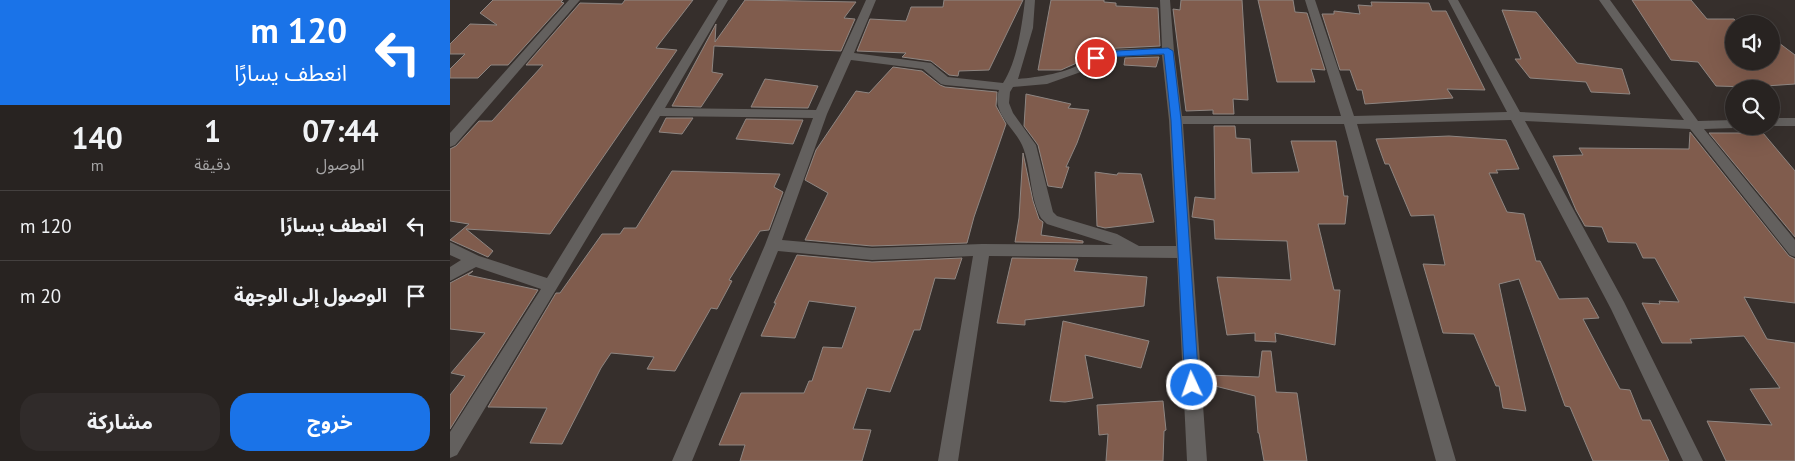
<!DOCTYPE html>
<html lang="ar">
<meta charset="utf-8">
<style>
:root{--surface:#282321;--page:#302b2a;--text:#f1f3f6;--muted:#a5a4a5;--line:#44403f;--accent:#1a73e8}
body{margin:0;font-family:"PT Sans","Noto Sans Arabic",sans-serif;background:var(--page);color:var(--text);direction:rtl;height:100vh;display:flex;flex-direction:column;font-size:19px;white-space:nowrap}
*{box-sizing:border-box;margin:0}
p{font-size:16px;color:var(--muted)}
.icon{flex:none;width:28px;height:28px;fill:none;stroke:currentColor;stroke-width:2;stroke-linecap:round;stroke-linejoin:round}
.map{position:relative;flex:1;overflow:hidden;direction:ltr}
.panel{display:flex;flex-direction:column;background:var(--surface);width:450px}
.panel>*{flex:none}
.hud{background:#1a73e8;color:#fff;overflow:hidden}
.buttons{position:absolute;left:1275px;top:15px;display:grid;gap:10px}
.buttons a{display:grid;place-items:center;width:55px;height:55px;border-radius:50%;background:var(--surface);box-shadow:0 5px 20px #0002,0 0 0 1px var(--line);font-size:25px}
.pin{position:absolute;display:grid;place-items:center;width:42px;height:42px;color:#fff;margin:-21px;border:2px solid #fff;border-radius:50%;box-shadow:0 1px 5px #0007}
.me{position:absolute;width:55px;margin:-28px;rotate:357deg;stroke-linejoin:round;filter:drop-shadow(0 0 4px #0008)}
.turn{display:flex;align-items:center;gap:18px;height:105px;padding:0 20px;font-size:22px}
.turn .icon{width:65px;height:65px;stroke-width:2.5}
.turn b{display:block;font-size:35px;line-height:42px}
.eta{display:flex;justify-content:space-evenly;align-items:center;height:85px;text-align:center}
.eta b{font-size:30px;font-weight:700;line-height:35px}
.cta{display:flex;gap:10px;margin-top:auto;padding:10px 20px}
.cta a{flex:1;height:58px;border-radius:20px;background:var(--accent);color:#fff;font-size:20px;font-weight:700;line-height:58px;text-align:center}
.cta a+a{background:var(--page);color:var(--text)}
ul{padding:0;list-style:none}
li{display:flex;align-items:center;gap:15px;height:70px;padding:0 20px;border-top:1px solid var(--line)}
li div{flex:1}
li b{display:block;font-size:19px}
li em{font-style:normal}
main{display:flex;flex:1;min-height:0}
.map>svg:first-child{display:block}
.building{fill:#805c4d;stroke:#8e8682}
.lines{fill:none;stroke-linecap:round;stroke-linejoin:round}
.minor{fill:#63605e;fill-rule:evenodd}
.route{fill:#1a73e8;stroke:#114b97}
</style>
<main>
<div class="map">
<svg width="1345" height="461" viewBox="0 0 1345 461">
<rect width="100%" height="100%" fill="#362f2c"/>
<!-- building -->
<g class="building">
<polygon points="43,0 113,0 111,2 114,3 58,65 41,65 28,78 0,78 0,69 15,54 0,54 0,44 20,24 47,25 30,13"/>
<polygon points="175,0 243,0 206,48 227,50 100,234 16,229 43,251 38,257 0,240 19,224 0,221 0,149 6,146 29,121 42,121 93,65 76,65 130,3 172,4"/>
<polygon points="295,0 406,2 394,18 405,19 391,51 264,46 262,72 273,74 251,107 222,106 266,24 265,42"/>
<polygon points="494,0 573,0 539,70 509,71 508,76 499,75 481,61 452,57 456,53 407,51 420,19 456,21 461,7 493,7"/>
<polygon points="601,0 654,0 654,2 666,3 666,6 708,8 710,46 649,49 629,46 629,62 611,70 588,70"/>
<polygon points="731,0 792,0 798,100 783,99 784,114 763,114 763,110 736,111 723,9 730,10"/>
<polygon points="808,0 843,0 845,12 857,13 875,70 861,69 865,82 827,82"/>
<polygon points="1182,0 1241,0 1257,19 1284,19 1288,24 1284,24 1284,61 1321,61 1321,37 1345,55 1345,84 1301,87 1266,86 1248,62 1221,60"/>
<polygon points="921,2 979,3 982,11 996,11 1035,90 997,89 1003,98 915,104 912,90 907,90 900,70 890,70 872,14 884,14 884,11 910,14 908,5 922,6"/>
<polygon points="1052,10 1086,12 1127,63 1172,69 1180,94 1141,92 1136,82 1080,78 1065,59 1071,59"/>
<polygon points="709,57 706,67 674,65 675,58"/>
<polygon points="443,67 472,71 490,85 495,87 547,92 546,106 556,124 524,217 517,243 422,246 355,240 378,193 355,180 366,150 406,91 419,93"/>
<polygon points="315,79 368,86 358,108 301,107"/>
<polygon points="576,94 621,104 618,108 639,110 627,143 616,167 619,167 612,188 598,186 588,145 574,126"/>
<polygon points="216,118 243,118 232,134 209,132"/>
<polygon points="296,119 353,120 343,144 286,139"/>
<polygon points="764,126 785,126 786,138 800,139 802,173 849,172 841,141 886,141 894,196 898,196 895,224 868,224 884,290 890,290 885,345 825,333 826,342 805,341 805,333 777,335 767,277 841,280 837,241 765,239 764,220 742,217 745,197 765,199"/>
<polygon points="1240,132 1339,256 1345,259 1345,303 1294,297 1317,339 1345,343 1345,461 1276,461 1257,421 1322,425 1300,389 1330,388 1294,336 1240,339 1242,343 1212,343 1192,303 1210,304 1209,301 1229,302 1205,258 1193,258 1186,243 1158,242 1152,227 1135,226 1126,210 1103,156 1133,155 1129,148 1239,149"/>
<polygon points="1259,133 1313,133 1345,171 1345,237"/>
<polygon points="999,136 1056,140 1069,169 1046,170 1048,173 1039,173 1057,212 1074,214 1086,261 1090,261 1109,299 1138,298 1149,318 1133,319 1170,389 1180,390 1192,420 1200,420 1219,461 1143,461 1120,407 1115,406 1069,279 1049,284 1076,411 1053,408 1049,386 1046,386 1024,334 993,333 973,264 995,265 984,215 961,216 939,164 935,164 926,139"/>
<polygon points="573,153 583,201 589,219 593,222 591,235 633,241 633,243 565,242 569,218"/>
<polygon points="222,171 330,174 324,187 333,192 319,230 310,231 279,280 282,281 267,309 261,308 225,371 197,369 204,357 161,353 151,368 112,444 80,443 97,408 38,407 106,293 110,293 152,234 170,234 174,228 186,228"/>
<polygon points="645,172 667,175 668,173 691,174 704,222 655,228 647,226"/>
<polygon points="347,255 422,262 512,258 505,279 485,278 470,330 464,330 440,392 417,388 403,429 421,430 412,461 290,461 295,445 269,445 291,393 354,393 359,381 362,381 373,347 392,348 406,307 359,301 345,338 311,336 326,303 324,303"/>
<polygon points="562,258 628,259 624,271 697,277 694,306 575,320 575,325 547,323"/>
<polygon points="23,271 18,275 88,290 0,429 0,395 15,376 1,373 35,333 0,329 0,283"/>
<polygon points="613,321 699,341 691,368 635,355 643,398 615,402 600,401"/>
<polygon points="812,351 821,351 826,392 847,393 857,461 814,461 809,433 808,433 805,396 757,384 758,375 809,377"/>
<polygon points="713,401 716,430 714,431 713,461 656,461 658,434 649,435 647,405"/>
</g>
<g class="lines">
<!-- minor -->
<g class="minor">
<polygon points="119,0 130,0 5,145 0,147 0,133"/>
<path d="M 268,0 L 278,0 L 215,108 L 366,110 L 416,0 L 426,0 L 404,53 L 481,63 L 498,77 L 553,83 C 567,62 572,25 575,0 L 585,0 L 583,28 L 568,79 C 589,77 617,73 634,62 C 640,58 644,52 651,50 L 712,48 L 710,0 L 720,0 L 724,51 L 732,116 L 891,116 L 855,0 L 865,0 L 904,116 L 1057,112 L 998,0 L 1008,0 L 1070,112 L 1234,120 L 1149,0 L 1160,0 L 1248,121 L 1284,120 L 1284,126 L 1289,126 L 1284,128 L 1254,129 L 1345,240 L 1345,257 L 1340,255 L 1240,129 L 1075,121 L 1174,302 L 1253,461 L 1233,461 L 1161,309 L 1061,120 L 907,124 L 1006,461 L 986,461 L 894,124 L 733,124 L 757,461 L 737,461 L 727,258 L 539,256 L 508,461 L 488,461 L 523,256 L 422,260 L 328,251 L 242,461 L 222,461 L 315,245 L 363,118 L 210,116 L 7,455 L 0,458 L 0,432 L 91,289 L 26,267 L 0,281 L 0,267 L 11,260 L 0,255 L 0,242 L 29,256 L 97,278 ZM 712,55 L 719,120 L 726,246 L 689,246 L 667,234 L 607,216 L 603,212 L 586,145 L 563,113 L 559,103 L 560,92 L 563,87 L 597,84 L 642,68 L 654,57 ZM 401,60 L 473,69 L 491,84 L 495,85 L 549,90 C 541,113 564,127 572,145 C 582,168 579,196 591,218 L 597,224 L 663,245 L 532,244 L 422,248 L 332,240 L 377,114 Z"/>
<rect x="1321" y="118" width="24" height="8"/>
</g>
</g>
<!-- route -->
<polygon class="route" points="718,48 723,51 731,120 749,385 747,389 742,391 737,389 735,385 721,120 714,54 653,57 646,61 641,58 650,52"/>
</svg>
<div class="buttons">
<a><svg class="icon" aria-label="sound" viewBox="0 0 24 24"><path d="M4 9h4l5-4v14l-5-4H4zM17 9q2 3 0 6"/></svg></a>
<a><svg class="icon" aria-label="search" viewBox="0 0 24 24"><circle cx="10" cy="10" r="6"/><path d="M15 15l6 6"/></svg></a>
</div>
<div class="pin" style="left:646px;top:58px;background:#d93025"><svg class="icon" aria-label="arrive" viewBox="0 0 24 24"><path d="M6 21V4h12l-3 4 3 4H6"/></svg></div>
<svg class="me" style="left:742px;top:385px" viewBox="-20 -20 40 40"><circle r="17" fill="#1a73e8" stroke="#fff" stroke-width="3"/><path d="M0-11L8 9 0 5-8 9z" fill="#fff"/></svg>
</div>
<section class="panel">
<div class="hud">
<div class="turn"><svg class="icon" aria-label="left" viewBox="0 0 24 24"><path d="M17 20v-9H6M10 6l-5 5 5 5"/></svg><div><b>120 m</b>انعطف يسارًا</div></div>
</div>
<div class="eta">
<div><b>07:44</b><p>الوصول</p></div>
<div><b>1</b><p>دقيقة</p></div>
<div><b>140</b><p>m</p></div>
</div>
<ul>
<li><svg class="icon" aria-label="left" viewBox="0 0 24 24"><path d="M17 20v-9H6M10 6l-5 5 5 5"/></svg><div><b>انعطف يسارًا</b></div><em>120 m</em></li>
<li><svg class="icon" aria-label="arrive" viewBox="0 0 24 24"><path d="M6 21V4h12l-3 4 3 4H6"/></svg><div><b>الوصول إلى الوجهة</b></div><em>20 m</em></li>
</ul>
<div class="cta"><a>خروج</a><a>مشاركة</a></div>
</section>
</main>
